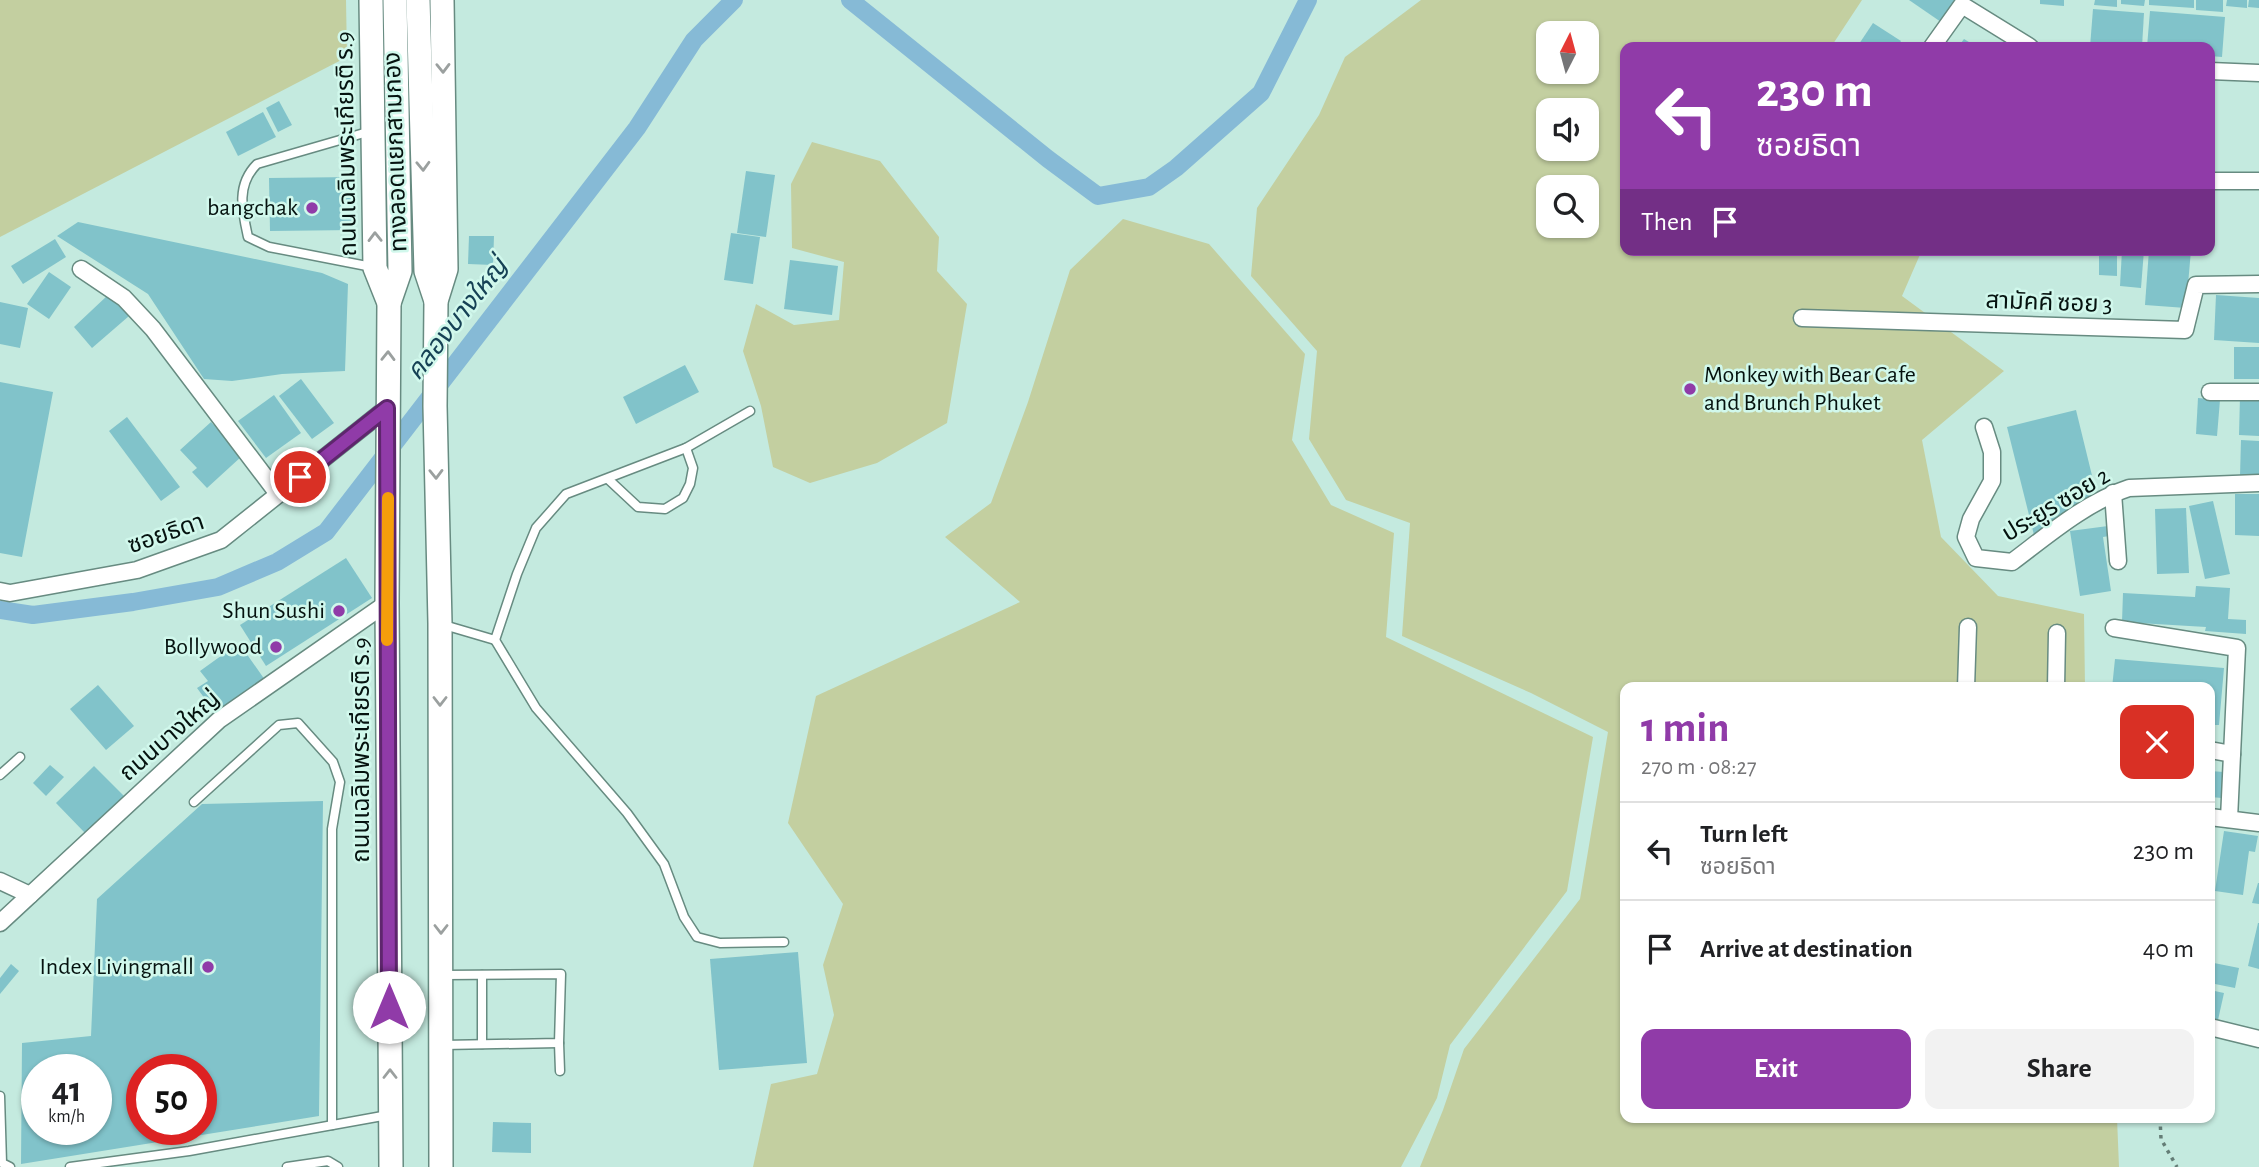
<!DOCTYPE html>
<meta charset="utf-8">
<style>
:root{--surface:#fff;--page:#f2f2f2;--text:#202124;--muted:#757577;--line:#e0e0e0;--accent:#903ba8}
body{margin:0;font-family:"Alegreya Sans","Noto Sans Thai",sans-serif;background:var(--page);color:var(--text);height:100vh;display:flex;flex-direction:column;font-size:26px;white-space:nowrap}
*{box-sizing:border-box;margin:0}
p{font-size:23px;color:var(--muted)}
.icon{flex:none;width:38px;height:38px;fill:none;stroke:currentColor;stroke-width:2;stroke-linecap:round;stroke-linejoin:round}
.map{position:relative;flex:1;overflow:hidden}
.panel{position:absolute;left:1620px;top:682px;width:595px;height:441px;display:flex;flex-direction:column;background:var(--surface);border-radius:14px;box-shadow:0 2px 5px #0004}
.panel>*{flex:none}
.banner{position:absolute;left:1620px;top:42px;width:595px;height:214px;border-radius:14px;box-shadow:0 2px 5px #0004;background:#903ba8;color:#fff;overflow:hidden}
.needle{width:46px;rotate:6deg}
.controls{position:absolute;left:1536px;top:21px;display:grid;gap:14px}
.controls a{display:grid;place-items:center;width:63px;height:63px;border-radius:14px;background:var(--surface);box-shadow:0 2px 5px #0004;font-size:35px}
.speed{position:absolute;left:21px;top:1054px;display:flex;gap:14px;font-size:35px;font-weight:700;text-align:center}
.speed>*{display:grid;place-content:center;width:91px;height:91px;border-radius:50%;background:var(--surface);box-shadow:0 2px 5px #0004;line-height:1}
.speed small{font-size:18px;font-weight:400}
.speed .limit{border:10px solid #d22;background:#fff;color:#111}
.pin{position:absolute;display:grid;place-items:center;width:60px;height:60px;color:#fff;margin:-30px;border:4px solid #fff;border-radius:50%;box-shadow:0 2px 7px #0007}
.me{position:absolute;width:77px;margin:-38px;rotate:0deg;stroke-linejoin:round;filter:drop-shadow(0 0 5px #0008)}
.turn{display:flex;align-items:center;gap:24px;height:147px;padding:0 21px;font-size:32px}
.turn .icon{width:91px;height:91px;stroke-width:2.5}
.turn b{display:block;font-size:49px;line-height:60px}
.then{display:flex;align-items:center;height:66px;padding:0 21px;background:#0003;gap:14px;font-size:26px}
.round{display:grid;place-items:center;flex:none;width:74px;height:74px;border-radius:14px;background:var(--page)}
.overview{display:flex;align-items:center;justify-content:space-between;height:119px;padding:0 21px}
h1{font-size:42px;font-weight:600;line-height:52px;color:var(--accent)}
.primary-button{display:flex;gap:14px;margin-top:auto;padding:14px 21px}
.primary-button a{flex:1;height:80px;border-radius:14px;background:var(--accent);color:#fff;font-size:28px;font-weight:600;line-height:80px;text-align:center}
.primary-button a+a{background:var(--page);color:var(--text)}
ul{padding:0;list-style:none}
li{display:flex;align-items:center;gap:21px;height:98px;padding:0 21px;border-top:2px solid var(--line)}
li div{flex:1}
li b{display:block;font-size:26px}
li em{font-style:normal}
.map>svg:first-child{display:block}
.green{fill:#c3cfa0;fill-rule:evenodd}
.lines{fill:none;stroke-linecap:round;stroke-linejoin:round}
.canal{stroke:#86bad6;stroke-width:18}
.building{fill:#81c3ca;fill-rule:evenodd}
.service-casing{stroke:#678b81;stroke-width:11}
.minor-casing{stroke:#678b81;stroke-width:19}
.secondary-casing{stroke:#678b81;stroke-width:26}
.path{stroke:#647d76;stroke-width:3.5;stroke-dasharray:3.5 5;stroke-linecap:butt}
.service{stroke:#fff;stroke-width:8}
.minor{stroke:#fff;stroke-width:16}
.secondary{stroke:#fff;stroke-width:23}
.oneway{stroke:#9ba09f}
.route-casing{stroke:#5e266d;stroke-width:18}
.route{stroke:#903ba8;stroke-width:12}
.slow{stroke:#f59e0b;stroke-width:12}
.poi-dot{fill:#903ba8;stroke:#d1f8ec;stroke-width:2.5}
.labels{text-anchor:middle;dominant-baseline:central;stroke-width:5;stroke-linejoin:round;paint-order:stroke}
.street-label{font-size:24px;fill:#05120f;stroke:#d1f8ec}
.poi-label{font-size:24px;fill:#05120f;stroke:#d1f8ec;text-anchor:end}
.water-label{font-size:26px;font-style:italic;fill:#164155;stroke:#d1f8ec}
</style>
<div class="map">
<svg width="2259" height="1167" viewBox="0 0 2259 1167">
<rect width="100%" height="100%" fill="#c4eadf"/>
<!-- green -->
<g class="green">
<polygon points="0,0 346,0 347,57 0,237"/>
<path d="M 1421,0 L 1862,0 L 1831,47 L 1626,47 L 1626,250 L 1922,250 L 1902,296 L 2004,371 L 1922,440 L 1941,537 L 1998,596 L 2084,614 L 2085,688 L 1626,688 L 1626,1118 L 2117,1118 L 2119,1167 L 1420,1167 L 1443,1110 L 1464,1049 L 1580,899 L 1608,732 L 1531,693 L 1402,636 L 1410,523 L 1346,500 L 1309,439 L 1317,351 L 1251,276 L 1257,208 L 1319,115 L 1345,57 ZM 1549,33 L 1587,33 L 1587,72 L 1549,72 ZM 1549,110 L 1587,110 L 1587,149 L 1549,149 ZM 1549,187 L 1587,187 L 1587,226 L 1549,226 Z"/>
<polygon points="812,142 880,161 939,237 937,271 967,304 947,423 877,463 810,483 773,467 761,406 743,351 756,304 794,325 839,320 844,262 792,248 791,184"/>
<polygon points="1123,219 1209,244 1305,354 1292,440 1331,505 1394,533 1386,637 1593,737 1567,891 1450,1045 1437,1098 1401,1167 753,1167 771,1084 817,1074 834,1015 823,965 843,904 788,823 816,696 1020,602 945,537 991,503 1028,402 1070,270"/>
</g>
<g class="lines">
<!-- canal -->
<g class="canal">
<polyline points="850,0 1048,159 1098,196 1149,187 1176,168 1261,93 1308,0"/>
<polyline points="0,610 33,615 133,602 218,587 277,562 326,532 637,128 694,40 734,0"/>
</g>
</g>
<!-- building -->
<g class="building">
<polygon points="1909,0 1955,0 1941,22"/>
<polygon points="2040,0 2064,0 2064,6 2040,4"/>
<polygon points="2095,0 2117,0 2117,7 2094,5"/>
<polygon points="2121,0 2145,0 2144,6 2121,4"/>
<polygon points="2149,0 2194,0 2194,8 2149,5"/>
<polygon points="2196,0 2223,0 2223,12 2196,10"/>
<polygon points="2227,0 2247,0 2247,8 2226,6"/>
<polygon points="2249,0 2259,0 2259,8 2248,7"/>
<polygon points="2093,9 2144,13 2142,47 2090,47"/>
<polygon points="2150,11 2225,17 2222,57 2210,56 2210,47 2147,47"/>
<polygon points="1873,23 1901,41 1897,47 1857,47"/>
<polygon points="1964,39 1977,47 1958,47"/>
<polygon points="279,101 292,125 278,132 266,108"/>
<polygon points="263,112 276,137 238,156 226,132"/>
<polygon points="746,171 775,175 766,237 737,233"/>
<polygon points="354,177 355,230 270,231 269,178"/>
<polygon points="78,222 322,273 348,284 345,371 282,374 232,381 204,379 148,294 57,236"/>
<polygon points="731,233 760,237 753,284 724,280"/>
<polygon points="469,236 494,236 493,265 468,264"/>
<polygon points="55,239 66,257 23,284 11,266"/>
<polygon points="2099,250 2117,250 2117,276 2099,275"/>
<polygon points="2122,250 2144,250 2141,288 2120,286"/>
<polygon points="2149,250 2191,250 2186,308 2145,305"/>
<polygon points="790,260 838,266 832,315 784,309"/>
<polygon points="49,272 71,287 49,319 27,304"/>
<polygon points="108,295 129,316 92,348 74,327"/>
<polygon points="2216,295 2259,298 2259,343 2214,340"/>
<polygon points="0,302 28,308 20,348 0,344"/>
<rect x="2234" y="347" width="25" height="32"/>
<polygon points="685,365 699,392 636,424 623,397"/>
<polygon points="301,379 334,423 312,439 279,396"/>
<polygon points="0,382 53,392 22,557 0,553"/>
<polygon points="274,395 301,433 266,458 238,421"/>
<polygon points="2240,397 2259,398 2259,436 2239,435"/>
<polygon points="2198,398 2220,400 2217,436 2196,434"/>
<polygon points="2076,410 2097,496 2073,509 2034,535 2007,427"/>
<polygon points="127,417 180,487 161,501 109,431"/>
<polygon points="211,422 242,456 207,488 192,472 197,468 180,450"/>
<polygon points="2241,440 2259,441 2259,477 2240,476"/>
<polygon points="2235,494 2259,494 2259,536 2235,535"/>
<polygon points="2213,501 2230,574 2205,579 2189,506"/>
<polygon points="2186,508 2189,573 2157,574 2155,509"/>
<polygon points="2108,526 2109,536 2103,537 2111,591 2080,596 2070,531"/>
<polygon points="346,558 372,598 266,666 240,625"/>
<polygon points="2196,586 2230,588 2228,619 2246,620 2246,634 2205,631 2206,627 2122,622 2123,593 2195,597"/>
<polygon points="239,643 265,680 216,714 197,688 208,681 200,671"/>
<polygon points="2115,659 2224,668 2219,725 2210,725 2210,688 2112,688"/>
<polygon points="98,685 134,726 106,750 70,709"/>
<polygon points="50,765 64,777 46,796 33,783"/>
<polygon points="94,766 125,797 86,834 56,803"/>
<polygon points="2210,771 2224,772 2222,798 2210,797"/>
<path d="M 323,801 L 319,1116 L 21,1164 L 22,1043 L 91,1036 L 97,899 L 202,804 ZM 37,1069 L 96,1069 L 96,1129 L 37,1129 ZM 142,1069 L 201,1069 L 201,1129 L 142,1129 Z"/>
<polygon points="2224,831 2258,836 2255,852 2249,851 2243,895 2215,891"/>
<polygon points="2258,883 2259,883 2259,904 2252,903"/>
<polygon points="2258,923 2259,923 2259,969 2248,966"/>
<polygon points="798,952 807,1063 719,1070 710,959"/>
<polygon points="2214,963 2239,968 2235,988 2210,983"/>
<polygon points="11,964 19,971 0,994 0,978"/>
<polygon points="2210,990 2224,993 2218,1020 2210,1018"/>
<polygon points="493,1122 531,1123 531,1153 492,1152"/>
</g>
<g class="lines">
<defs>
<g id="service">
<path d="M 371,131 L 257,164 C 236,185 242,210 248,237 L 269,247 L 372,267"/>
<polyline points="608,479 638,507 665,509 683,498 690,484 693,468 686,448"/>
<polyline points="444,625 495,640 517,574 536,528 566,494 686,448 750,411"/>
<polyline points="495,640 536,708 627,813 664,864 684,917 697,937 720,943 784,942"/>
<polyline points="0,775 20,757"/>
<polyline points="194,802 279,725 298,723 333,762 340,782 332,829 332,1125"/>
<polyline points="482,975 482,1044"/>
<polyline points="559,1043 560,1071"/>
<polyline points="443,1045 559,1043 561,974 444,975"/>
<polyline points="0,1096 2,1163 10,1167"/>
<polyline points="70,1167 189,1151 388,1115"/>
<polyline points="287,1167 328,1161 338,1167"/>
</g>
<g id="minor">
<polyline points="1932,47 1962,5 2030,47"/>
<polyline points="2210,71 2259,73"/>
<polyline points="2210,181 2259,181"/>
<polyline points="81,269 124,298 153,329 278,494"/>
<polyline points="1802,318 2185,330 2196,285 2259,284"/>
<polyline points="2210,392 2259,392"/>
<path d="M 1984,427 L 1992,452 L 1992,481 L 1971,519 L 1966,537 L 1976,558 L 2012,562 C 2048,535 2086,502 2129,488 L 2259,483"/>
<polyline points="2113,493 2118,561"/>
<polyline points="0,591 10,593 137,570 221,540 387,408"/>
<polyline points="2114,628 2237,648 2229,819"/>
<polyline points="1966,688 1968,627"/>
<polyline points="2056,688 2057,633"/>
<polyline points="2210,750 2232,754"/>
<polyline points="2210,817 2259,823"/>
<polyline points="0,881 30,895"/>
<polyline points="0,923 219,720 387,603"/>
<polyline points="2210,1027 2259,1039"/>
</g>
<g id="secondary">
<polyline points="371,0 375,268 389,303 387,603 391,1167"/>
<polyline points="418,0 426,271 436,301"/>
<polyline points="389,303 400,271 395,0"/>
<polyline points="441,1167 440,623 435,406 436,301 446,269 442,0"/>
</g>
</defs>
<!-- service casing -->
<use href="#service" class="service-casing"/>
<!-- minor casing -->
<use href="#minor" class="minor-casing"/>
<!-- secondary casing -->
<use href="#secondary" class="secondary-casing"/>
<!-- path -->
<polyline class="path" points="2160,1118 2161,1139 2177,1167"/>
<!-- service -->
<use href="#service" class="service"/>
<!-- minor -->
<use href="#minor" class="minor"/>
<!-- secondary -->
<use href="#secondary" class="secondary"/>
</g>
<!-- one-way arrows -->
<defs><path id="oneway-chevron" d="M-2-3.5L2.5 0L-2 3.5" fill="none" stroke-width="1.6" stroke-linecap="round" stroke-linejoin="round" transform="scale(1.75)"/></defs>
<g class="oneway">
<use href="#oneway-chevron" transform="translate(443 68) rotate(89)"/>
<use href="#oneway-chevron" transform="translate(423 166) rotate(88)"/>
<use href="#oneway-chevron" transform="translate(375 237) rotate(-91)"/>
<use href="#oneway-chevron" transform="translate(388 356) rotate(-89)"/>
<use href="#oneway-chevron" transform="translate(436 474) rotate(89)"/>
<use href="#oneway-chevron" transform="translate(440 701) rotate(90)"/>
<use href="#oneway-chevron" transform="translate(441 929) rotate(90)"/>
<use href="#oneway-chevron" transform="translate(390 1074) rotate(-90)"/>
</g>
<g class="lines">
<defs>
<polyline id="route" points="300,477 387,408 389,1007"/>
</defs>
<!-- route casing -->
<use href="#route" class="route-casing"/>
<!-- route -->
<use href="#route" class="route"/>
<!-- slow -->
<polyline class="slow" points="387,640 388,498"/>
</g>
<!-- markers -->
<g class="poi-dot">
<circle cx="312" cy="208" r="7"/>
<circle cx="1690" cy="389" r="7"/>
<circle cx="339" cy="611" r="7"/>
<circle cx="276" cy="647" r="7"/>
<circle cx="208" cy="967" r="7"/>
</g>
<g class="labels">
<!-- street labels -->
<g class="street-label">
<text transform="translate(347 144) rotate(-91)">ถนนเฉลิมพระเกียรติ ร.9</text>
<text transform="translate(396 152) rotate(-92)">ทางลอดแยกสามกอง</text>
<text transform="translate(2049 303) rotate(2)">สามัคคี ซอย 3</text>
<text transform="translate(2056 505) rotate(-31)">ประยูร ซอย 2</text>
<text transform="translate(166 534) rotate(-19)">ซอยธิดา</text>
<text transform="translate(170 736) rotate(-41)">ถนนบางใหญ่</text>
<text transform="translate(362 750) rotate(-90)">ถนนเฉลิมพระเกียรติ ร.9</text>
</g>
<!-- poi labels -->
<g class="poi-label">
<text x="298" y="208">bangchak</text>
<text x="1704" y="375" text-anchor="start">Monkey with Bear Cafe<tspan x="1704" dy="28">and Brunch Phuket</tspan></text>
<text x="325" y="611">Shun Sushi</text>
<text x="262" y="647">Bollywood</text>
<text x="194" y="967">Index Livingmall</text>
</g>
<!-- water labels -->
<g class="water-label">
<text transform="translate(457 319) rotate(-52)">คลองบางใหญ่</text>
</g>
</g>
</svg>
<div class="controls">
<a><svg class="needle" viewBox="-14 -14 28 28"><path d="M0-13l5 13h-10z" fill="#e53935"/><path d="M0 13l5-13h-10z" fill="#757577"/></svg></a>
<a><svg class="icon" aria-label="sound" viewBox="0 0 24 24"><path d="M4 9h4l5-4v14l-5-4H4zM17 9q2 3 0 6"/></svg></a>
<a><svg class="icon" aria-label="search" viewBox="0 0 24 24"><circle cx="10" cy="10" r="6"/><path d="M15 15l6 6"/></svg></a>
</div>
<div class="speed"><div>41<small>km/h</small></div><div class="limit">50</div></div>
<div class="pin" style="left:300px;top:477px;background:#d93025"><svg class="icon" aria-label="arrive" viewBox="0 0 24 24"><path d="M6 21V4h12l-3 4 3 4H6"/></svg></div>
<svg class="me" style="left:389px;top:1007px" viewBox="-20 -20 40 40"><circle r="19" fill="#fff"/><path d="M0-13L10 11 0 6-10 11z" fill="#903ba8"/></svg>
<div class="banner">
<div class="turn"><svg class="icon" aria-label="left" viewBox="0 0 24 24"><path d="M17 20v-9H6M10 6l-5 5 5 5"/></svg><div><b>230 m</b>ซอยธิดา</div></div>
<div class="then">Then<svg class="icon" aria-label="arrive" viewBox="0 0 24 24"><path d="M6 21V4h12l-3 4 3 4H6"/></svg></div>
</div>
<section class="panel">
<div class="overview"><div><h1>1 min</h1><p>270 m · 08:27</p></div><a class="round" style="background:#d93025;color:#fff"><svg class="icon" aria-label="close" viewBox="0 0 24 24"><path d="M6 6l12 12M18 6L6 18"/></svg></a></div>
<ul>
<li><svg class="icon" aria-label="left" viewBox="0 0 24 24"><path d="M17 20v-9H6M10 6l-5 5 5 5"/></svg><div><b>Turn left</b><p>ซอยธิดา</p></div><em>230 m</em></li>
<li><svg class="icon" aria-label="arrive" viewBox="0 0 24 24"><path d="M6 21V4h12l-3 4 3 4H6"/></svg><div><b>Arrive at destination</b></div><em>40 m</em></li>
</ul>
<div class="primary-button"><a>Exit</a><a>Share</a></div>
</section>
</div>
